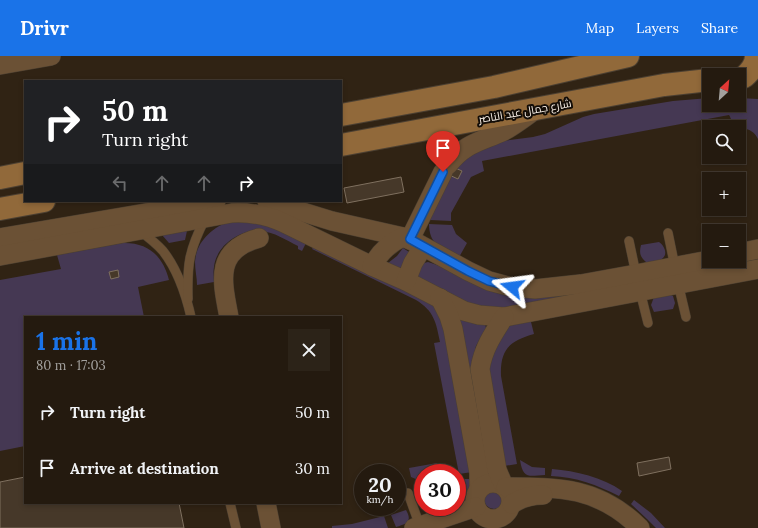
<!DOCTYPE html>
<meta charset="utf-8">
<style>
:root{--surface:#241a0f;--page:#2c2318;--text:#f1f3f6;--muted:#a3a19e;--line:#41382f;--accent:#1a73e8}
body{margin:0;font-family:Lora,Cairo,serif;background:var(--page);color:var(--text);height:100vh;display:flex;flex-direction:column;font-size:15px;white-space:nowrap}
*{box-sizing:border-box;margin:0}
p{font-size:13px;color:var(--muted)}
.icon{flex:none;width:22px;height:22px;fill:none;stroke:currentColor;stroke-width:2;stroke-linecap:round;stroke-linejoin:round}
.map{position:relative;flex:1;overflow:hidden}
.details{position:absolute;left:24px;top:260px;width:318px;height:188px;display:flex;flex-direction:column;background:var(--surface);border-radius:0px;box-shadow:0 2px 6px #0003,0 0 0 1px var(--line)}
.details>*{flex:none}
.banner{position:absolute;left:24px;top:24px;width:318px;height:122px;border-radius:0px;box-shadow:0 2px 6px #0003,0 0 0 1px var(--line);background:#202124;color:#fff;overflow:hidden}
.needle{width:26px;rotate:26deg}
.buttons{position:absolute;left:702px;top:12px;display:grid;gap:8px}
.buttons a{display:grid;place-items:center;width:44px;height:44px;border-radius:0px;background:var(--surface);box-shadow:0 2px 6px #0003,0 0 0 1px var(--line);font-size:20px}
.speed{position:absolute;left:354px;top:408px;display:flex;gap:8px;font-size:20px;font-weight:700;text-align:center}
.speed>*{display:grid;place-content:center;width:52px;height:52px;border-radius:50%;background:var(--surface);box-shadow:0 2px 6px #0003,0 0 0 1px var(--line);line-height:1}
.speed small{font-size:10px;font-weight:400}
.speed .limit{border:6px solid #d22;background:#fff;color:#111}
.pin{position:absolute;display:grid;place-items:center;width:34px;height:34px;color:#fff;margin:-41px -17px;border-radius:50% 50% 50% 0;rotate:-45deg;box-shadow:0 0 4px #0007}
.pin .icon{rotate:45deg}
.me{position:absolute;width:44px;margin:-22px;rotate:286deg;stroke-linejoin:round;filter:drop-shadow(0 0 3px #0008)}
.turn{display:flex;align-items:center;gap:14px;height:84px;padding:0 12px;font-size:18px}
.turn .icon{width:52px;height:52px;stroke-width:2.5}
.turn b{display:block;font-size:28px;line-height:34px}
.lanes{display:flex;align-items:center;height:38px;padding:0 12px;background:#0003;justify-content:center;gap:20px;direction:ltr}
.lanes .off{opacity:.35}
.round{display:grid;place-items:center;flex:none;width:42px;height:42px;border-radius:0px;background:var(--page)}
.headline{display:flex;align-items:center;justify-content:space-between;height:68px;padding:0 12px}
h1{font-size:24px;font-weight:700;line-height:30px;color:var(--accent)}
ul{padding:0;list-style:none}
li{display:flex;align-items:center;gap:12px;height:56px;padding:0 12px}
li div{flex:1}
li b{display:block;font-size:15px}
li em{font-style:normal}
header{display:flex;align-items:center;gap:24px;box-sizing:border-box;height:56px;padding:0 20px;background:var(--accent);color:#fff}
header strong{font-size:19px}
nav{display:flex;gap:22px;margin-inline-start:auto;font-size:14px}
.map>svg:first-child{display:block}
.green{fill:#453853}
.building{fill:#463829;stroke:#7f705f}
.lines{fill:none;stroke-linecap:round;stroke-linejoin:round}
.lane-casing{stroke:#4c4032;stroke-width:10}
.street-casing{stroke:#4c4032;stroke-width:20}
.secondary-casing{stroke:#4c4032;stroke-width:24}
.lane{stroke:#6b5135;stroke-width:9}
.street{stroke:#6b5135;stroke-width:19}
.secondary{stroke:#91693a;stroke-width:22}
.route-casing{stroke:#114b97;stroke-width:10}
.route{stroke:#1a73e8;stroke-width:7}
.labels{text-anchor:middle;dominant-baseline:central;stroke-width:4;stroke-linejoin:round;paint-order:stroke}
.street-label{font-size:11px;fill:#fbf2e9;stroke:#130d07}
</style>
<header>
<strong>Drivr</strong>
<nav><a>Map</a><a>Layers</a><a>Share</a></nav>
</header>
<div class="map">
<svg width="758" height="472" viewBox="0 0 758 472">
<rect width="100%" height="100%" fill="#302314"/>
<!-- green -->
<g class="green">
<path d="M 709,42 L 709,49 L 739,49 L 739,42 L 758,43 L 758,83 C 753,71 742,74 734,67 C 731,65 731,62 729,59 L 482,105 L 484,115 L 471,121 L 451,157 L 451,165 L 430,164 L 449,119 L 458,123 L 462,115 L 452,110 L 485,87 L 533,81 L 545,78 L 583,61 L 594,58 L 673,45 Z"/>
<path d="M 231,165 L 261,165 L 306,187 L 302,195 L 298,193 L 298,190 C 286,184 274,176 261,175 C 240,173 216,190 214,211 C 213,216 214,221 214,226 L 197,229 C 197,222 195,214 195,206 C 196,186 212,171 231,165 Z"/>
<path d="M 429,168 L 452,169 L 456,178 L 467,187 L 458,203 C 443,194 429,189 429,168 Z"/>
<polygon points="187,175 185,184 169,187 162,179"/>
<path d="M 659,186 C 665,190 669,200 660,204 C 656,206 651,206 646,206 C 640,201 639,197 641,189 Z"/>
<path d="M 122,187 C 148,186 163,200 169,224 L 138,231 L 144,261 L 25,261 L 25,390 L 0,395 L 0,224 L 61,213 L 57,199 Z"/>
<path d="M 314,190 L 420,241 L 434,250 L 444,268 L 472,416 L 459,418 L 434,287 L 440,286 C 436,266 434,255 416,244 L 312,193 Z"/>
<polygon points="403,192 409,196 400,215 388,207 397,200"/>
<path d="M 428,206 C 447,211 463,223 481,231 C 512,246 545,240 578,235 L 579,239 L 484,255 L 422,226 L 416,218 L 420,208 Z"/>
<polygon points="669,238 673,240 675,247 673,253 654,256 651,249 654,241"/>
<path d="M 530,262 L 534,278 C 509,285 500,294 501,320 L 517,408 L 504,410 L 486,308 L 509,269 Z"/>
<polygon points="458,263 485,268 486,272 476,290 473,305 492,420 489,420"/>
<path d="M 520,404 L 532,411 L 545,412 L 545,419 C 528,420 523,423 520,404 Z"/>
<polygon points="437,407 438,416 423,417 423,422 418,424 411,421 409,412"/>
<path d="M 552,413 C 576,415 602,421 622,435 L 619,440 C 597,429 576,421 551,420 Z"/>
<path d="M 463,423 L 473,423 C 472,439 473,441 457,447 L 457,432 Z"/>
<circle cx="494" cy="443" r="10"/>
<polygon points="634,444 651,457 665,472 656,472 647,463 631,448"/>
<path d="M 406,454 C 413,466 406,468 396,471 L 391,459 Z"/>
<polygon points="384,460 388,472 332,472 332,470 352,468"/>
</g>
<!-- building -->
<g class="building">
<polygon points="440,105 462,115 458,123 436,113"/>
<polygon points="401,121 404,136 347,147 344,132"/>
<polygon points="118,214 119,221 111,223 109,216"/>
<polygon points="669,401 671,413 639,420 637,407"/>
<polygon points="25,421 25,447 179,447 184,472 0,472 0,426"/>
</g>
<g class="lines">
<defs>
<g id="lane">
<path d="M 140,175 C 148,181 156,187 163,195 C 177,213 186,239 191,261"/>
<polyline points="668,177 675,211"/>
<polyline points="629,185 636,218"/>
<polyline points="678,227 686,261"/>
<polyline points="640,235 648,267"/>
<path d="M 188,243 C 187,208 189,194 205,163"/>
<polyline points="408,437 420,470"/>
<polyline points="230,447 236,472"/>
</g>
<g id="street">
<polyline points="0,9 51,0"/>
<path d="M 448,109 C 465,87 480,86 504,75 C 515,69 525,61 535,54"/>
<polyline points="267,145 332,165 403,181 417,187 468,215 489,225 512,231 535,233 581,228 636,218 709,204"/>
<polyline points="0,182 216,145"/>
<polyline points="410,183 443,116"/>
<polyline points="739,197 758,193"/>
<path d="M 0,200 L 232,157 C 251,156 267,159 284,167 L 372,210 L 406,225 L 464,255 L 479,259 L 504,261 L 758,213"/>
<path d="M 372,210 C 380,196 389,187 403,181"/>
<polyline points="406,225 413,207 423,191"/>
<polyline points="440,242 449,260 453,273 479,417 479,433"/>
<path d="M 229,261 C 222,225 214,194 259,182"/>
<circle cx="493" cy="445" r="18"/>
<path d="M 503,428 L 497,414 L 480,313 C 483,293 493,278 504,261"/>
<path d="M 506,431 C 560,431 599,431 640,472"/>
<polyline points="266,447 271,472"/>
<path d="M 512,448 C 521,442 531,439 543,439"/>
<polyline points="414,472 476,451"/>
</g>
<g id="secondary">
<path d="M 744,21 C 751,15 756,9 756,0"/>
<polyline points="341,59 494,31 628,0"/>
<polyline points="341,89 664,29 709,24"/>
<polyline points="0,122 25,117"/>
<polyline points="0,153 44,145"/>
</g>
</defs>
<!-- lane casing -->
<use href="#lane" class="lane-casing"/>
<!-- street casing -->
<use href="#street" class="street-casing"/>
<!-- secondary casing -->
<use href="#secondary" class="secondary-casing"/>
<!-- lane -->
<use href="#lane" class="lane"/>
<!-- street -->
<use href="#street" class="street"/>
<!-- secondary -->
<use href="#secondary" class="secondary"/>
</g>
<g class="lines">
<defs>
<polyline id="route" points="443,116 410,183 468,215 489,225 512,231"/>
</defs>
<!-- route casing -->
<use href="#route" class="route-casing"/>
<!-- route -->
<use href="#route" class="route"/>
</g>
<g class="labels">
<!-- street labels -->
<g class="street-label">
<text transform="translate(525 55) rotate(-10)">شارع جمال عبد الناصر</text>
</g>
</g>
</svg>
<div class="buttons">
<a><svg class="needle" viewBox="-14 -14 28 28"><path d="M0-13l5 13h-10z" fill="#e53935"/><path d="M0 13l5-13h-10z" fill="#a3a19e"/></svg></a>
<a><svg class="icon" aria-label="search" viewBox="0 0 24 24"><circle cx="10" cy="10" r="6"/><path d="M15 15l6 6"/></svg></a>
<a>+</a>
<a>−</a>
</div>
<div class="speed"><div>20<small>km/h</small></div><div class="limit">30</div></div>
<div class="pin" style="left:443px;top:116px;background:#d93025"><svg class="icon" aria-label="arrive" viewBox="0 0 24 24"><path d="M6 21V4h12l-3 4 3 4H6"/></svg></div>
<svg class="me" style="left:512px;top:231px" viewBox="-20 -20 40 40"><path d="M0-17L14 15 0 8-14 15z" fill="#1a73e8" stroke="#fff" stroke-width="4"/></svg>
<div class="banner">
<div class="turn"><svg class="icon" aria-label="right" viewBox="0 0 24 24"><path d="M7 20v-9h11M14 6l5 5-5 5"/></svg><div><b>50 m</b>Turn right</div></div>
<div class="lanes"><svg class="icon off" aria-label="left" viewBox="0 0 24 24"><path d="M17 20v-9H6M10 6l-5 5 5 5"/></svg><svg class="icon off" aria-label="ahead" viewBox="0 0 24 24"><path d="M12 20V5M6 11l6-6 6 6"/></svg><svg class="icon off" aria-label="ahead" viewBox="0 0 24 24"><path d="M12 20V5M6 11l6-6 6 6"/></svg><svg class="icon" aria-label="right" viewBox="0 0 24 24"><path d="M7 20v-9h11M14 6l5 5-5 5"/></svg></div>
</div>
<section class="details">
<div class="headline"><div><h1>1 min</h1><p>80 m · 17:03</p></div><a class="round"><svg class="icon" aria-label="close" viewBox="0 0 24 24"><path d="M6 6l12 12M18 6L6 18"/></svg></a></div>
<ul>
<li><svg class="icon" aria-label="right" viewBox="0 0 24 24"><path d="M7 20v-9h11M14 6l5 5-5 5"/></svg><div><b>Turn right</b></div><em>50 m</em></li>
<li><svg class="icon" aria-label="arrive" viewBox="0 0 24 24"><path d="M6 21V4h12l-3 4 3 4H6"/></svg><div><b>Arrive at destination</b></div><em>30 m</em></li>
</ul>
</section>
</div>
